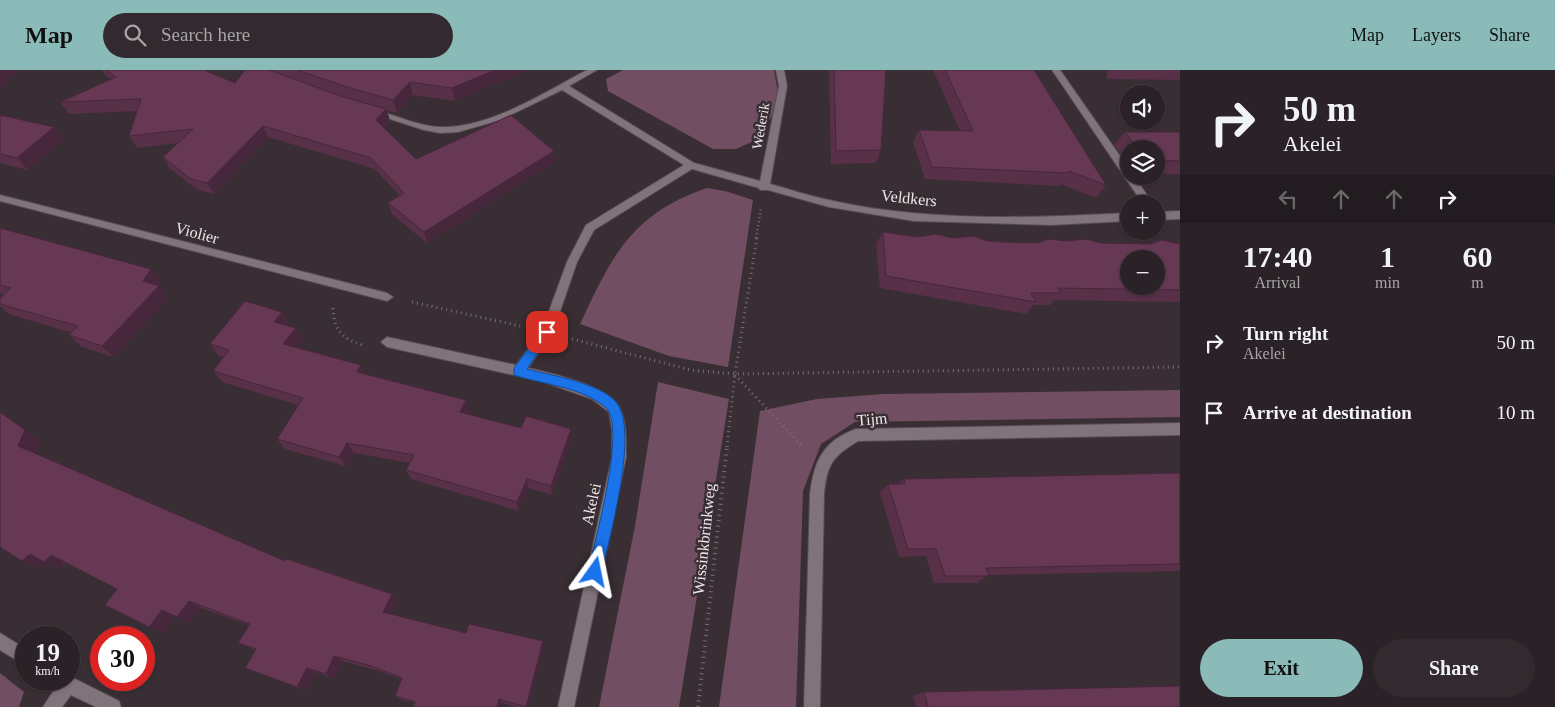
<!DOCTYPE html>
<meta charset="utf-8">
<style>
:root{--surface:#2b2227;--page:#332a2f;--text:#f1f3f6;--muted:#a6a4a7;--line:#473f44;--accent:#8bbbb9}
body{margin:0;font-family:"Times New Roman",serif;background:var(--page);color:var(--text);height:100vh;display:flex;flex-direction:column;font-size:19px;white-space:nowrap}
*{box-sizing:border-box;margin:0}
p{font-size:16px;color:var(--muted)}
.icon{flex:none;width:28px;height:28px;fill:none;stroke:currentColor;stroke-width:2;stroke-linecap:round;stroke-linejoin:round}
.map{position:relative;flex:1;overflow:hidden}
.side{display:flex;flex-direction:column;background:var(--surface);width:375px}
.side>*{flex:none}
.banner{background:#2b2227;color:var(--text);overflow:hidden}
.fabs{position:absolute;left:1120px;top:15px;display:grid;gap:10px}
.fabs a{display:grid;place-items:center;width:45px;height:45px;border-radius:50%;background:var(--surface);box-shadow:0 1px 4px #0004,0 0 0 1px var(--line);font-size:25px}
.speed{position:absolute;left:15px;top:556px;display:flex;gap:10px;font-size:25px;font-weight:700;text-align:center}
.speed>*{display:grid;place-content:center;width:65px;height:65px;border-radius:50%;background:var(--surface);box-shadow:0 1px 4px #0004,0 0 0 1px var(--line);line-height:1}
.speed small{font-size:12px;font-weight:400}
.speed .limit{border:8px solid #d22;background:#fff;color:#111}
.pin{position:absolute;display:grid;place-items:center;width:42px;height:42px;color:#fff;margin:-21px;border-radius:10px;box-shadow:0 2px 8px #0006}
.me{position:absolute;width:55px;margin:-28px;rotate:12deg;stroke-linejoin:round;filter:drop-shadow(0 0 4px #0008)}
.turn{display:flex;align-items:center;gap:18px;height:105px;padding:0 20px;font-size:22px}
.turn .icon{width:65px;height:65px;stroke-width:2.5}
.turn b{display:block;font-size:35px;line-height:42px}
.lanes{display:flex;align-items:center;height:48px;padding:0 20px;background:#0003;justify-content:center;gap:25px;direction:ltr}
.lanes .off{opacity:.35}
.eta{display:flex;justify-content:space-evenly;align-items:center;height:85px;text-align:center}
.eta b{font-size:30px;font-weight:700;line-height:35px}
.button{display:flex;gap:10px;margin-top:auto;padding:10px 20px}
.button a{flex:1;height:58px;border-radius:30px;background:var(--accent);color:#111;font-size:20px;font-weight:700;line-height:58px;text-align:center}
.button a+a{background:var(--page);color:var(--text)}
ul{padding:0;list-style:none}
li{display:flex;align-items:center;gap:15px;height:70px;padding:0 20px}
li div{flex:1}
li b{display:block;font-size:19px}
li em{font-style:normal}
header{display:flex;align-items:center;gap:30px;box-sizing:border-box;height:70px;padding:0 25px;background:var(--accent);color:#111}
header strong{font-size:24px}
nav{display:flex;gap:28px;margin-inline-start:auto;font-size:18px}
.search{width:350px;height:45px;background:var(--page);display:flex;align-items:center;gap:12px;box-sizing:border-box;padding:0 18px;border-radius:28px;color:var(--muted);font-size:19px}
main{display:flex;flex:1;min-height:0}
.map>svg:first-child{display:block}
.green{fill:#714e62}
.lines{fill:none;stroke-linecap:round;stroke-linejoin:round}
.minor-casing{stroke:#564c52;stroke-width:2}
.path-far2{stroke:#786e74;stroke-width:2.5;stroke-dasharray:1 3;stroke-linecap:butt}
.path-far1{stroke:#786e74;stroke-width:3;stroke-dasharray:1 4;stroke-linecap:butt}
.path{stroke:#786e74;stroke-width:4;stroke-dasharray:1 4.5;stroke-linecap:butt}
.minor{fill:#81737b;fill-rule:evenodd}
.wall{fill:#583048}
.shaded-wall{fill:#47273b}
.building{fill:#663854;stroke:#47273b;fill-rule:evenodd}
.route{fill:#1a73e8;stroke:#114b97}
.labels{text-anchor:middle;dominant-baseline:central;stroke-width:5;stroke-linejoin:round;paint-order:stroke}
.far-street-label{font-size:14px;fill:#eee7eb;stroke:#392e34}
.street-label{font-size:16px;fill:#eee7eb;stroke:#392e34}
</style>
<header>
<strong>Map</strong>
<div class="search"><svg class="icon" aria-label="search" viewBox="0 0 24 24"><circle cx="10" cy="10" r="6"/><path d="M15 15l6 6"/></svg>Search here</div>
<nav><a>Map</a><a>Layers</a><a>Share</a></nav>
</header>
<main>
<div class="map">
<svg width="1180" height="637" viewBox="0 0 1180 637">
<rect width="100%" height="100%" fill="#392e34"/>
<!-- green -->
<g class="green">
<polygon points="623,0 774,0 780,34 756,70 736,79 713,79 608,21 606,9"/>
<path d="M 707,118 L 725,121 L 753,130 L 728,297 L 669,286 L 580,254 C 612,186 631,144 707,118 Z"/>
<polygon points="658,312 729,329 679,637 599,637 635,456"/>
<polygon points="1180,320 1180,347 855,352 821,374 803,421 796,637 719,637 760,341 817,329 883,324"/>
<polygon points="0,603 24,622 19,637 0,637"/>
</g>
<g class="lines">
<defs>
<g id="minor">
<path d="M 587,0 L 597,0 L 569,16 L 694,93 L 760,111 L 779,16 L 776,0 L 784,0 L 787,16 L 770,114 C 789,119 809,126 829,130 C 924,152 1032,148 1129,143 L 1129,151 L 1051,155 L 914,151 L 829,137 L 768,120 L 760,120 L 759,118 L 692,99 L 594,160 L 577,192 L 553,262 L 528,298 C 551,303 608,316 619,337 C 627,352 626,371 626,387 L 574,637 L 558,637 L 612,387 L 612,359 L 609,342 L 592,329 L 541,311 L 387,277 L 381,272 L 387,267 L 516,295 L 542,260 L 567,192 L 586,155 L 684,95 L 562,20 L 500,50 L 458,62 L 440,63 L 424,60 L 368,42 L 373,39 C 395,45 418,56 440,57 C 489,59 545,22 587,0 Z"/>
<polygon points="1052,0 1060,0 1129,99 1129,106 1134,106 1153,134 1143,134"/>
<polygon points="0,125 387,223 393,227 387,231 0,131"/>
<polygon points="1180,141 1180,149 1156,150 1156,142"/>
<path d="M 1180,353 L 1180,365 L 858,371 C 832,387 827,394 824,424 L 820,637 L 804,637 L 810,424 C 814,391 823,371 856,359 Z"/>
<polygon points="0,563 26,579 26,596 0,580"/>
<polygon points="69,606 119,631 121,637 96,637 71,625 62,637 43,637 56,617 53,616 51,610 69,610"/>
</g>
</defs>
<!-- minor casing -->
<use href="#minor" class="minor-casing"/>
<!-- path-far2 -->
<polyline class="path-far2" points="756,168 761,139"/>
<!-- path-far1 -->
<g class="path-far1">
<polyline points="412,232 520,256"/>
<path d="M 333,238 C 334,260 341,268 362,275"/>
<polyline points="572,269 691,300 735,304 1180,297"/>
<polyline points="735,305 803,377"/>
<polyline points="727,377 735,304 757,167"/>
</g>
<!-- path -->
<polyline class="path" points="698,637 727,376"/>
<!-- minor -->
<use href="#minor" class="minor"/>
</g>
<!-- wall -->
<g class="wall">
<polygon points="102,0 204,0 235,13 245,0 527,0 455,31 413,25 397,43 387,40 390,51 384,58 416,89 555,92 427,173 392,144 388,133 400,126 375,99 268,67 214,124 198,120 170,99 163,87 178,73 137,78 129,66 137,41 69,44 60,32 111,9 106,6"/>
<polygon points="829,0 886,0 881,80 876,93 831,94"/>
<polygon points="933,0 1034,0 1106,115 1096,128 1060,114 1059,116 925,109 913,72 919,60 960,61"/>
<polygon points="1107,0 1180,0 1180,10 1107,9"/>
<polygon points="0,45 54,57 64,69 28,100 0,93"/>
<polygon points="1125,62 1180,62 1180,104 1156,104 1156,79 1129,79 1129,95 1114,75"/>
<polygon points="0,158 161,211 158,216 168,228 114,287 82,277 69,265 72,263 9,244 0,236 0,228 4,224 0,223"/>
<polygon points="883,162 917,167 952,168 1004,172 1038,173 1067,171 1100,173 1180,174 1180,232 1054,230 1050,235 1034,235 1026,244 880,218 876,174"/>
<polygon points="282,242 289,253 288,256 296,258 303,269 297,277 361,295 365,304 466,330 469,341 468,344 521,358 572,369 552,425 528,418 519,441 411,409 406,400 410,393 354,383 346,396 285,379 277,369 298,335 222,312 213,301 223,287 219,286 210,274"/>
<polygon points="0,342 40,370 35,383 285,491 392,524 398,531 391,544 466,563 544,576 529,637 516,637 502,633 414,633 402,630 395,626 402,609 375,600 343,591 334,609 316,602 306,621 256,602 255,580 238,573 249,555 201,538 190,553 175,546 163,563 117,519 67,493 60,499 45,493 39,498 22,491"/>
<polygon points="1180,403 1180,501 988,505 977,513 934,513 926,486 899,487 880,423 888,414 898,414 904,409"/>
<polygon points="924,622 1180,637 916,637 913,626"/>
</g>
<!-- shaded-wall -->
<g class="shaded-wall">
<polygon points="0,0 19,0 0,19"/>
<polygon points="495,0 527,0 455,31 452,18"/>
<polygon points="410,12 413,25 397,43 393,30"/>
<polygon points="386,39 390,51 380,62 376,50"/>
<polygon points="263,56 268,67 214,124 207,113"/>
<polygon points="54,57 64,69 28,100 17,88"/>
<polygon points="554,81 555,92 427,173 424,162"/>
<polygon points="151,199 161,211 157,218 159,216 168,228 114,287 102,276"/>
<polygon points="282,242 289,253 282,263 274,252"/>
<polygon points="296,258 303,269 291,285 283,274"/>
<polygon points="361,295 367,306 357,302"/>
<polygon points="466,330 469,341 464,352 460,342"/>
<polygon points="0,342 40,370 34,386 18,376"/>
<polygon points="571,359 572,369 552,425 551,416"/>
<polygon points="347,373 354,383 346,396 339,387"/>
<polygon points="527,409 528,418 519,441 517,432"/>
<polygon points="30,484 51,485 67,492 60,499 45,493 39,498 22,491"/>
<polygon points="392,524 398,531 390,548 383,542"/>
<polygon points="189,531 201,538 190,553 177,547"/>
<polygon points="162,540 175,546 163,563 149,557"/>
<polygon points="543,571 544,576 529,637 526,637"/>
<polygon points="334,586 343,591 334,609 326,604"/>
<polygon points="307,598 316,602 306,621 297,617"/>
<polygon points="499,629 502,633 501,637 497,637"/>
</g>
<!-- building -->
<g class="building">
<polygon points="106,0 204,0 235,13 245,0 269,0 343,27 386,39 376,50 416,89 511,45 554,81 424,162 388,133 404,123 371,88 263,56 207,113 191,109 163,87 193,59 129,66 141,29 60,32 116,7"/>
<polygon points="297,0 495,0 452,18 410,12 393,30 350,18"/>
<polygon points="834,0 886,0 881,80 836,81"/>
<polygon points="945,0 1034,0 1106,115 1069,101 1068,103 932,97 919,60 973,61"/>
<polygon points="0,45 54,57 17,88 0,84"/>
<polygon points="1125,62 1180,62 1180,91 1156,90 1156,79 1137,79"/>
<polygon points="0,158 151,199 143,211 159,216 102,276 69,265 78,256 0,234 0,228 11,218 0,215"/>
<path d="M 883,162 L 917,167 L 936,164 L 952,168 L 974,166 L 987,171 L 1004,172 L 1038,173 L 1048,169 L 1067,171 L 1086,169 L 1100,173 L 1150,174 L 1162,170 L 1180,174 L 1180,220 L 1058,218 L 1061,223 L 1031,223 L 1036,232 L 886,206 ZM 1129,189 L 1156,189 L 1156,216 L 1129,216 Z"/>
<polygon points="245,231 282,242 274,252 296,258 283,274 361,295 357,302 466,330 460,342 521,358 526,346 571,359 551,416 527,409 517,432 406,400 414,385 347,373 339,387 277,369 303,328 213,301 229,280 210,274"/>
<polygon points="0,342 25,360 18,376 285,491 287,489 392,524 383,542 466,563 469,554 543,571 526,637 499,629 497,637 413,637 415,632 395,626 402,608 368,595 334,586 326,604 307,598 297,617 245,598 256,579 238,573 250,554 189,531 177,547 162,540 149,557 105,535 117,519 51,485 44,492 30,484 22,491 0,477"/>
<polygon points="1180,403 1180,494 986,498 989,506 945,506 936,479 908,479 888,414 905,414 904,409"/>
<polygon points="1180,616 1180,637 928,637 924,622"/>
</g>
<!-- route -->
<path class="route" d="M 547,258 L 552,262 L 527,299 C 550,305 600,313 616,332 C 640,360 609,467 602,502 L 600,506 L 595,508 L 590,506 L 588,502 C 594,473 628,355 605,337 C 579,316 544,315 514,305 L 514,298 L 543,259 Z"/>
<g class="labels">
<!-- far-street labels -->
<g class="far-street-label">
<text transform="translate(761 56) rotate(-80)">Wederik</text>
</g>
<!-- street labels -->
<g class="street-label">
<text transform="translate(909 128) rotate(6)">Veldkers</text>
<text transform="translate(197 163) rotate(15)">Violier</text>
<text transform="translate(872 349) rotate(-5)">Tijm</text>
<text transform="translate(591 434) rotate(-78)">Akelei</text>
<text transform="translate(704 469) rotate(-84)">Wissinkbrinkweg</text>
</g>
</g>
</svg>
<div class="fabs">
<a><svg class="icon" aria-label="sound" viewBox="0 0 24 24"><path d="M4 9h4l5-4v14l-5-4H4zM17 9q2 3 0 6"/></svg></a>
<a><svg class="icon" aria-label="layers" viewBox="0 0 24 24"><path d="M12 4l9 5-9 5-9-5zM3 14l9 5 9-5"/></svg></a>
<a>+</a>
<a>−</a>
</div>
<div class="speed"><div>19<small>km/h</small></div><div class="limit">30</div></div>
<div class="pin" style="left:547px;top:262px;background:#d93025"><svg class="icon" aria-label="arrive" viewBox="0 0 24 24"><path d="M6 21V4h12l-3 4 3 4H6"/></svg></div>
<svg class="me" style="left:595px;top:502px" viewBox="-20 -20 40 40"><path d="M0-17L14 15 0 8-14 15z" fill="#1a73e8" stroke="#fff" stroke-width="4"/></svg>
</div>
<section class="side">
<div class="banner">
<div class="turn"><svg class="icon" aria-label="right" viewBox="0 0 24 24"><path d="M7 20v-9h11M14 6l5 5-5 5"/></svg><div><b>50 m</b>Akelei</div></div>
<div class="lanes"><svg class="icon off" aria-label="left" viewBox="0 0 24 24"><path d="M17 20v-9H6M10 6l-5 5 5 5"/></svg><svg class="icon off" aria-label="ahead" viewBox="0 0 24 24"><path d="M12 20V5M6 11l6-6 6 6"/></svg><svg class="icon off" aria-label="ahead" viewBox="0 0 24 24"><path d="M12 20V5M6 11l6-6 6 6"/></svg><svg class="icon" aria-label="right" viewBox="0 0 24 24"><path d="M7 20v-9h11M14 6l5 5-5 5"/></svg></div>
</div>
<div class="eta">
<div><b>17:40</b><p>Arrival</p></div>
<div><b>1</b><p>min</p></div>
<div><b>60</b><p>m</p></div>
</div>
<ul>
<li><svg class="icon" aria-label="right" viewBox="0 0 24 24"><path d="M7 20v-9h11M14 6l5 5-5 5"/></svg><div><b>Turn right</b><p>Akelei</p></div><em>50 m</em></li>
<li><svg class="icon" aria-label="arrive" viewBox="0 0 24 24"><path d="M6 21V4h12l-3 4 3 4H6"/></svg><div><b>Arrive at destination</b></div><em>10 m</em></li>
</ul>
<div class="button"><a>Exit</a><a>Share</a></div>
</section>
</main>
